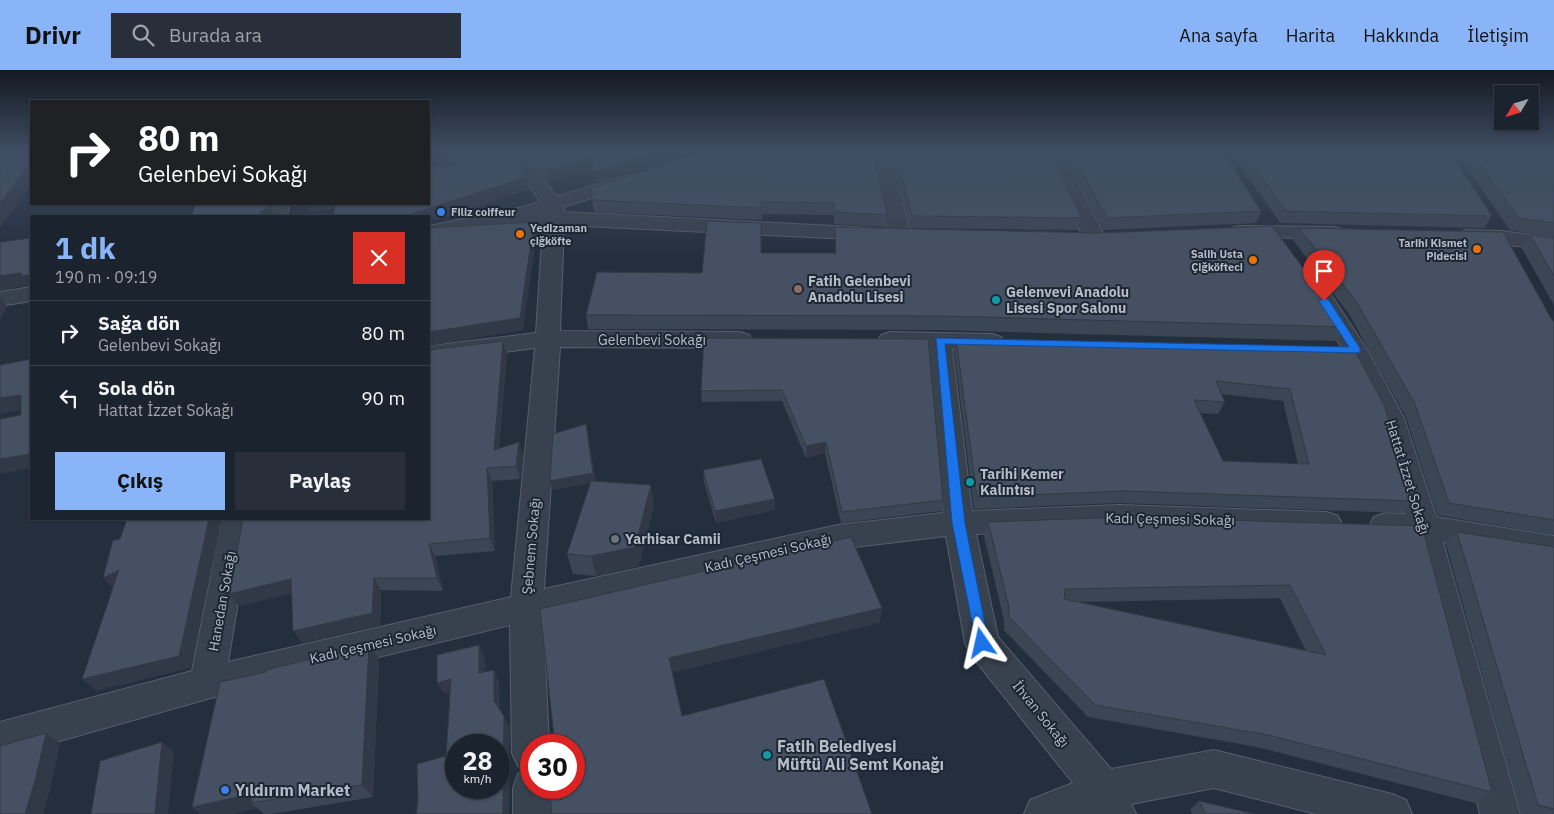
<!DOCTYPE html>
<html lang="tr">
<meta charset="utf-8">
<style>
:root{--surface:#1b232e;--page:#282f3a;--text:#f1f3f6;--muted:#a0a4aa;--line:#39404a;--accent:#8ab4f8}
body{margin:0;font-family:"IBM Plex Sans",sans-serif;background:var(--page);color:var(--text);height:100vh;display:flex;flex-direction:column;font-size:19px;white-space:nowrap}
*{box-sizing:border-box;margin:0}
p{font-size:16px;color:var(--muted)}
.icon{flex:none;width:28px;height:28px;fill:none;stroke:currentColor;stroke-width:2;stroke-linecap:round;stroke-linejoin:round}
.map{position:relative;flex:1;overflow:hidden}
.side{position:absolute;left:30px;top:145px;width:400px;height:305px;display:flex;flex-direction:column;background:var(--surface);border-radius:0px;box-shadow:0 1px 4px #0004,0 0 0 1px var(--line)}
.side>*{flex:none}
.top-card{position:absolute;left:30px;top:30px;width:400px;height:105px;border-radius:0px;box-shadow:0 1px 4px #0004,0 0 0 1px var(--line);background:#202124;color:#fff;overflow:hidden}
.needle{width:32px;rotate:232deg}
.fabs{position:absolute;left:1494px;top:15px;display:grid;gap:10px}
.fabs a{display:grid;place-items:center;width:45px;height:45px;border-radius:0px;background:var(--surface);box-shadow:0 1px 4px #0004,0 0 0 1px var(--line);font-size:25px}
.speed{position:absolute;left:445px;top:664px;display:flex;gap:10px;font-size:25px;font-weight:700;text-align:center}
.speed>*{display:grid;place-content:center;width:65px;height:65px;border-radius:50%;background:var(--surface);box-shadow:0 1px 4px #0004,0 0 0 1px var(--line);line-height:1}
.speed small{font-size:12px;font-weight:400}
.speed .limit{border:8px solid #d22;background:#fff;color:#111}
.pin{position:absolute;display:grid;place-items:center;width:42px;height:42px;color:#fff;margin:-51px -21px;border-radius:50% 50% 50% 0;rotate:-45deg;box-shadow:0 0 5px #0007}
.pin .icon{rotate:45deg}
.me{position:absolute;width:55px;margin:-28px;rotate:349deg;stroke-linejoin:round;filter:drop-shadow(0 0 4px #0008)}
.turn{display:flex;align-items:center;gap:18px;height:105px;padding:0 25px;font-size:22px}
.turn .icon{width:65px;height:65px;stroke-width:2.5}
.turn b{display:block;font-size:35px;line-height:42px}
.round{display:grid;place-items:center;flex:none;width:52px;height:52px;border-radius:0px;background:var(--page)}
.head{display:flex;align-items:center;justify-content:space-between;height:85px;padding:0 25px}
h1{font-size:30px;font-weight:700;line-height:38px;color:var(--accent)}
.cta{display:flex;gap:10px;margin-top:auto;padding:10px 25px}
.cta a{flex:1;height:58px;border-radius:0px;background:var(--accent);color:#111;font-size:20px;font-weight:700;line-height:58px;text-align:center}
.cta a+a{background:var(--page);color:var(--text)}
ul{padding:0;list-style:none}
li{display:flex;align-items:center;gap:15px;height:65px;padding:0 25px;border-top:1px solid var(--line)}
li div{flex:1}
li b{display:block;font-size:19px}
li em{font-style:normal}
header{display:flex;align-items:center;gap:30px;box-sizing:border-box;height:70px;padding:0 25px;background:var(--accent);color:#111}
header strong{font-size:24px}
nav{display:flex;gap:28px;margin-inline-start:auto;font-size:18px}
.search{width:350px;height:45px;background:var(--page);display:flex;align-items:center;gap:12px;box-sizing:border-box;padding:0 18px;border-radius:0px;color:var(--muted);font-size:19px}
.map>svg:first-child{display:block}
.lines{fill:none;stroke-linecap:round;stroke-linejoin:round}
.minor-casing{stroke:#565f6c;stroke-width:2}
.tertiary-casing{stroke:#565f6c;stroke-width:2}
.minor{fill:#38414e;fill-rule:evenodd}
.tertiary{fill:#38414e;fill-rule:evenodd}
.wall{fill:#3b4654;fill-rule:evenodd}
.shaded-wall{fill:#303945}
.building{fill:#455162;stroke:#303945;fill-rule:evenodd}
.route{fill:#1a73e8;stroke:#114b97}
.shop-dot{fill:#3f7fe0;stroke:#1d2633;stroke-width:2}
.food-dot{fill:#e8710a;stroke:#1d2633;stroke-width:2}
.education-dot{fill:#8d6e63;stroke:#1d2633;stroke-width:2}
.culture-dot{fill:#0f9aa8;stroke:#1d2633;stroke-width:2}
.worship-dot{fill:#6b7280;stroke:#1d2633;stroke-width:2}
.labels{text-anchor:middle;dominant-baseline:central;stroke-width:4;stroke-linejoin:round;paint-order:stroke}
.far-poi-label{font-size:11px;font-weight:bold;fill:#b4bcc9;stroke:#1d2633;text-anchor:start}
.poi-label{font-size:14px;font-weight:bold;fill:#b4bcc9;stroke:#1d2633;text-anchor:start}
.street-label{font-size:14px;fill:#b4bcc9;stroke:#1d2633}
.near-poi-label{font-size:16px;font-weight:bold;fill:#b4bcc9;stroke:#1d2633;text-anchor:start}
</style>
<header>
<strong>Drivr</strong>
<div class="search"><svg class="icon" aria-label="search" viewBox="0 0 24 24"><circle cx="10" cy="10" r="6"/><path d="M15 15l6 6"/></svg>Burada ara</div>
<nav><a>Ana sayfa</a><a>Harita</a><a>Hakkında</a><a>İletişim</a></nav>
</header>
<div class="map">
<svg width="1554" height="744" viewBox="0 0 1554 744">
<rect width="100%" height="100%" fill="#242f3e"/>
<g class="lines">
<defs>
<g id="minor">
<polygon points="503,81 522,81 564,136 564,142 872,158 879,160 882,164 879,168 872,170 564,155 560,261 740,262 749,265 752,270 749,275 740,278 560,277 544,519 838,455 943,443 928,278 881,275 878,270 881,265 890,262 992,264 1001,267 1004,272 1001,277 992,280 952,279 972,441 1119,435 1327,442 1338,446 1342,454 1338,462 1327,466 1119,459 976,464 998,567 1111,699 1214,680 1392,724 1406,730 1412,744 1316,744 1214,718 1131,734 1136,744 1024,744 1030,730 1073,713 970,584 965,573 946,466 838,479 543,547 549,675 531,675 531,718 551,718 553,744 513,744 513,718 518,704 529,700 518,696 512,683 510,555 207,629 0,688 0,652 192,601 222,449 252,449 228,592 511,527 535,278 429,292 429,276 536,263 543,155 481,160 474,158 471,154 474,150 481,148 544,143 544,136"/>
<polygon points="854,81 874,81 895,102 911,166 907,170 900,172 893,170 889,166 876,104"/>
<polygon points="1043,81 1061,81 1106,169 1102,173 1095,175 1088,173 1084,169"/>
<polygon points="269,134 289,134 287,146 267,146"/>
<polygon points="1239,156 1334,157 1341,159 1344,163 1341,167 1334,169 1232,166 1229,162 1232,158"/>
<polygon points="1467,160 1502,161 1554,168 1554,180 1460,170 1456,166 1460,162"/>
<polygon points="1322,221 1330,223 1368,281 1404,348 1436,447 1554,466 1554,490 1443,472 1520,744 1480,744 1412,468 1385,467 1374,463 1370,455 1374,447 1385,443 1405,444 1378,348 1344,281 1311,228 1314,223"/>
</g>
<g id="tertiary">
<polygon points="628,105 635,107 638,111 635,115 536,145 429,168 429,156 523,137"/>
<polygon points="31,217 31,231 0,236 0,222"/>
</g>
</defs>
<!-- minor casing -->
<use href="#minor" class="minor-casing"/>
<!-- tertiary casing -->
<use href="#tertiary" class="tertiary-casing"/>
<!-- minor -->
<use href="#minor" class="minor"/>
<!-- tertiary -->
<use href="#tertiary" class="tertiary"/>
</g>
<!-- wall -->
<g class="wall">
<polygon points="444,81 508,81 526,107 529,119 429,152 429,146 334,146 335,138 310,142 307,134 429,134 429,98 455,95"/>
<polygon points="524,81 692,81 595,114 593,99 548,112"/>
<polygon points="704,81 887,145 886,157 834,154 834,145 762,144 762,150 594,142 592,130"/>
<polygon points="876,81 1049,81 1082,148 1078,160 910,158 897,102"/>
<polygon points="1062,81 1222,81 1261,141 1256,153 1103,160"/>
<polygon points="1230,81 1449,81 1492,146 1484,158 1280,153"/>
<polygon points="1455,81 1554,81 1554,167 1510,160"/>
<polygon points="835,157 1344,257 1336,271 939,260 588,259 586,245 702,203 835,183"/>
<polygon points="1299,158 1551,248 1554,252 1554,465 1437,445 1406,347 1349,244 1293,170"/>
<polygon points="1530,165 1554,168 1554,235 1521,177"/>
<path d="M 956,268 L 1354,279 L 1412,431 L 1403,443 L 1119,433 L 974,439 L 954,280 ZM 1221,324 L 1283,331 L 1298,394 L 1223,391 L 1200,343 L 1218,344 L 1225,332 Z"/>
<polygon points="928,269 943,430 941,441 841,453 825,383 806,388 782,331 702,332 701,321"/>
<polygon points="503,271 507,284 499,378 519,372 523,385 520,409 492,411 495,481 435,486 443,521 381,520 380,555 302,573 292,523 239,536 229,524 429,449"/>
<polygon points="588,363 595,411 654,435 639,496 596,506 573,504 567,484 590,413 552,420 550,411"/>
<polygon points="703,400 775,440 716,453 704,412"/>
<path d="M 988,452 L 1422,456 L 1492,722 L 1475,733 L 1257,677 L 1088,647 L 1004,560 L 1004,550 L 984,466 ZM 1280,528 L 1306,581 L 1079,532 Z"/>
<polygon points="1457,462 1554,477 1554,744 1521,744 1446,474"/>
<polygon points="379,589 373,727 271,744 264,744 257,738 231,744 200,744 192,737"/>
<polygon points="1199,731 1255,744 1192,744 1190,740"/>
</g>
<!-- shaded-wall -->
<g class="shaded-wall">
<polygon points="656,81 692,81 595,114 593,102"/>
<polygon points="593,87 595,99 548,112 546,100"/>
<polygon points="25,99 31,99 31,114 0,158 0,134"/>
<polygon points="526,107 529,119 429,152 429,146 405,146"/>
<polygon points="260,134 268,134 267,137 269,136 274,146 257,146"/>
<polygon points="307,134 340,134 341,137 310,142"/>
<polygon points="534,152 537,164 523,260 429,276 429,262"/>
<polygon points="21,203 31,205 31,217 30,215 0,221 0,206"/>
<polygon points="0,227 7,237 0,250"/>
<polygon points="503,271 507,284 498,393 494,380"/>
<polygon points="21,325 31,338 0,344 0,328"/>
<polygon points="586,354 588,363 596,412 552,420 550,411"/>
<polygon points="519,372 523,385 520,409 516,396"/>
<polygon points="826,372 825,383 806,388 806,376"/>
<polygon points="31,384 31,398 0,404 0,389"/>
<polygon points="487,398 492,411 495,481 490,468"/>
<polygon points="651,415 654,435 639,496 596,506 591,486"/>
<polygon points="775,429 775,440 716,453 715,441"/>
<polygon points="209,449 222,449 191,598 96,621 82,609"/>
<polygon points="429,474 435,486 443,521 437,508"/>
<polygon points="119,500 116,521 103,508"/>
<polygon points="374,508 381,520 380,555 302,573 293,561"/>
<polygon points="291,509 300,521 239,536 229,524"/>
<polygon points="882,538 880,553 672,603 669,588"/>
<polygon points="369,575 379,589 373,727 362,715"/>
<polygon points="479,575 485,588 486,615 479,603"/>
<polygon points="494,600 499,612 500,643 494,631"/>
<polygon points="451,609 457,621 444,624 437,613"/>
<polygon points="504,646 510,657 509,744 503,744"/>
<polygon points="46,663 60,673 51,717 43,744 25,744"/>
<polygon points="162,672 174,682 168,744 154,744"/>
<polygon points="252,724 251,733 257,738 231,744 200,744 192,737"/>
</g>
<!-- building -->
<g class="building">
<polygon points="14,81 31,81 31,99 25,99 0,134 0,83"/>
<polygon points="450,81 508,81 526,107 405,146 334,146 335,134 429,134 429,98 460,94"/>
<polygon points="531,81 656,81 593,102 593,87 546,100"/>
<polygon points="704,81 864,81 875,93 887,145 835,142 834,133 761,132 761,138 592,130 592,118"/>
<polygon points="889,81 1049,81 1082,148 912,146 898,90"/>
<polygon points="1071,81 1222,81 1261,141 1107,148"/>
<polygon points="1243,81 1449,81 1492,146 1286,141"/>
<polygon points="1471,81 1554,81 1554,153 1519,148"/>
<polygon points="195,134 260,134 260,135 269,136 257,146 186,146 192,145"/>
<polygon points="707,151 761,153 761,183 836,183 835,157 1099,163 1272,156 1330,234 1344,257 941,246 586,245 597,202 702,203"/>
<polygon points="534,152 520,248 429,262 429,158"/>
<polygon points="1299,158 1503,162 1551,248 1554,252 1554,450 1449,433 1415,334 1356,231"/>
<polygon points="1530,165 1554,168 1554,206"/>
<polygon points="31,168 31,205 23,206 21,203 0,206 0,172"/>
<polygon points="704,268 928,269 943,430 842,442 826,372 806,376 782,320 701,321"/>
<path d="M 956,268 L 1354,279 L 1385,337 L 1412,431 L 1124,421 L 977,427 ZM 1216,311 L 1290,319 L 1309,394 L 1223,391 L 1194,330 L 1225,332 Z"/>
<polygon points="503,271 494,380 519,372 516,396 487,398 490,468 429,474 437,508 374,508 372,543 293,561 291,509 229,524 243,449 429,449 429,280"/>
<polygon points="31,289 31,384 0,389 0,349 21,345 21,325 0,328 0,295"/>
<polygon points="586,354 593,403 550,411 553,364"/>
<polygon points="761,389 775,429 715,441 703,400"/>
<polygon points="591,411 651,415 635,477 591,486 567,484"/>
<path d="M 1125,447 L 1422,456 L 1492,722 L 1268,665 L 1095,635 L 1009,547 L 1009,537 L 988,452 ZM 1290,515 L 1326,585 L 1064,529 L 1065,519 Z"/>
<polygon points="127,449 209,449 179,586 82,609 119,500 103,508 113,470 120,469"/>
<polygon points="1457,462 1554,477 1554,739 1538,735"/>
<polygon points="851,467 882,538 669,588 682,646 824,609 872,744 552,744 549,718 552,718 561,730 560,718 574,718 574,675 555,675 540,539"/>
<polygon points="369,575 362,715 251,733 252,724 192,737 220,612 266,602 266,600"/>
<path d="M 479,575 L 479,603 L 494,600 L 494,631 L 504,646 L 503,744 L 416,744 L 418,731 L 417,694 L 446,686 L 451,609 L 437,613 L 437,585 ZM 456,675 L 499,675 L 499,718 L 456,718 Z"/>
<polygon points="46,663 36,707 25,744 0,744 0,676"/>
<polygon points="162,672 155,744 91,744 100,691"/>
<polygon points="1199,731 1255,744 1206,744"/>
</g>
<!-- sky -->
<linearGradient id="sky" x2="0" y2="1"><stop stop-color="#141a22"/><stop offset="0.44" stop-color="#3f4d63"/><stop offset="1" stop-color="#3f4d63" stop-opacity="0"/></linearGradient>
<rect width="1554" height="185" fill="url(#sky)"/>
<!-- route -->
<polygon class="route" points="1324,228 1328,229 1360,278 1360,283 945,274 965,453 989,573 987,577 982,579 977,577 952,453 936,268 1349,277 1319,231"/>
<!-- markers -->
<g class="shop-dot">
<circle cx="441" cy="142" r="5"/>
<circle cx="225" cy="720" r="5"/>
</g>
<g class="food-dot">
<circle cx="520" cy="164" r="5"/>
<circle cx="1477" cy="179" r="5"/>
<circle cx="1253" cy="190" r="5"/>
</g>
<circle class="education-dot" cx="798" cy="219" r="5"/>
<g class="culture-dot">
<circle cx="996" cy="230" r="5"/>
<circle cx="970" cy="412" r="5"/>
<circle cx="767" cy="685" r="5"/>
</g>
<circle class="worship-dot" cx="615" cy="469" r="5"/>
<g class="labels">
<!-- far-poi labels -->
<g class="far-poi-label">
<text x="451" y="142">Filiz coiffeur</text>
<text x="530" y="158">Yedizaman<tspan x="530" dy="13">çiğköfte</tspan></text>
<text x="1467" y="173" text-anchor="end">Tarihi Kismet<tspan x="1467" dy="13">Pidecisi</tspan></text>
<text x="1243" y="184" text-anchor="end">Salih Usta<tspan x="1243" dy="13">Çiğköfteci</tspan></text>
</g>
<!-- poi labels -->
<g class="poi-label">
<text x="808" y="211">Fatih Gelenbevi<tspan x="808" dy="16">Anadolu Lisesi</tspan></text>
<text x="1006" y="222">Gelenvevi Anadolu<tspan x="1006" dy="16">Lisesi Spor Salonu</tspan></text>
<text x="980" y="404">Tarihi Kemer<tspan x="980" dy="16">Kalıntısı</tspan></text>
<text x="625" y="469">Yarhisar Camii</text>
</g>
<!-- street labels -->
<g class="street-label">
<text x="652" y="270">Gelenbevi Sokağı</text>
<text transform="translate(1408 407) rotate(73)">Hattat İzzet Sokağı</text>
<text transform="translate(1170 449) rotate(1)">Kadı Çeşmesi Sokağı</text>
<text transform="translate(531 476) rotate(-85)">Şebnem Sokağı</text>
<text transform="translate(768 483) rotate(-13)">Kadı Çeşmesi Sokağı</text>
<text transform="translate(222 531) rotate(-80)">Hanedan Sokağı</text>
<text transform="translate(373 574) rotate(-13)">Kadı Çeşmesi Sokağı</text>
<text transform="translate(1041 644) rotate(51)">İhvan Sokağı</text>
</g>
<!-- near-poi labels -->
<g class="near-poi-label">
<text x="777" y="676">Fatih Belediyesi<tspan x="777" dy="18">Müftü Ali Semt Konağı</tspan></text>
<text x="235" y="720">Yıldırım Market</text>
</g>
</g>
</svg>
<div class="fabs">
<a><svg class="needle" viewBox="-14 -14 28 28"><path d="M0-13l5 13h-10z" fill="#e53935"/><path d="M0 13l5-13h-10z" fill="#a0a4aa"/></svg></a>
</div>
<div class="speed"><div>28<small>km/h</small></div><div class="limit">30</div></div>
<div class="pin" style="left:1324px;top:231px;background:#d93025"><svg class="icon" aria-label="arrive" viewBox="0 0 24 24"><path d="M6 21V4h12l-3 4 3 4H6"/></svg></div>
<svg class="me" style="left:982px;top:573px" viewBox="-20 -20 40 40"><path d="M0-17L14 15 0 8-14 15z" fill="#1a73e8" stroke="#fff" stroke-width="4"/></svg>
<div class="top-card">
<div class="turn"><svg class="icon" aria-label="right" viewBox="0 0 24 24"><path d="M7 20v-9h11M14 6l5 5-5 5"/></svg><div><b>80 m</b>Gelenbevi Sokağı</div></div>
</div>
<section class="side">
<div class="head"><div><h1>1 dk</h1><p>190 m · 09:19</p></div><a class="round" style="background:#d93025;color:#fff"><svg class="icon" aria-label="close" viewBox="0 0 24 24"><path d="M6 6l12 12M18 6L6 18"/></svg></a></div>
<ul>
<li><svg class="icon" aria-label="right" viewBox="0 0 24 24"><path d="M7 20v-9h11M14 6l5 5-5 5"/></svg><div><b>Sağa dön</b><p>Gelenbevi Sokağı</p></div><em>80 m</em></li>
<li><svg class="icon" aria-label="left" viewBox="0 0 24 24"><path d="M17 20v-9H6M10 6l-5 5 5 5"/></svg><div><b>Sola dön</b><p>Hattat İzzet Sokağı</p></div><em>90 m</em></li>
</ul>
<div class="cta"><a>Çıkış</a><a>Paylaş</a></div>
</section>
</div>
